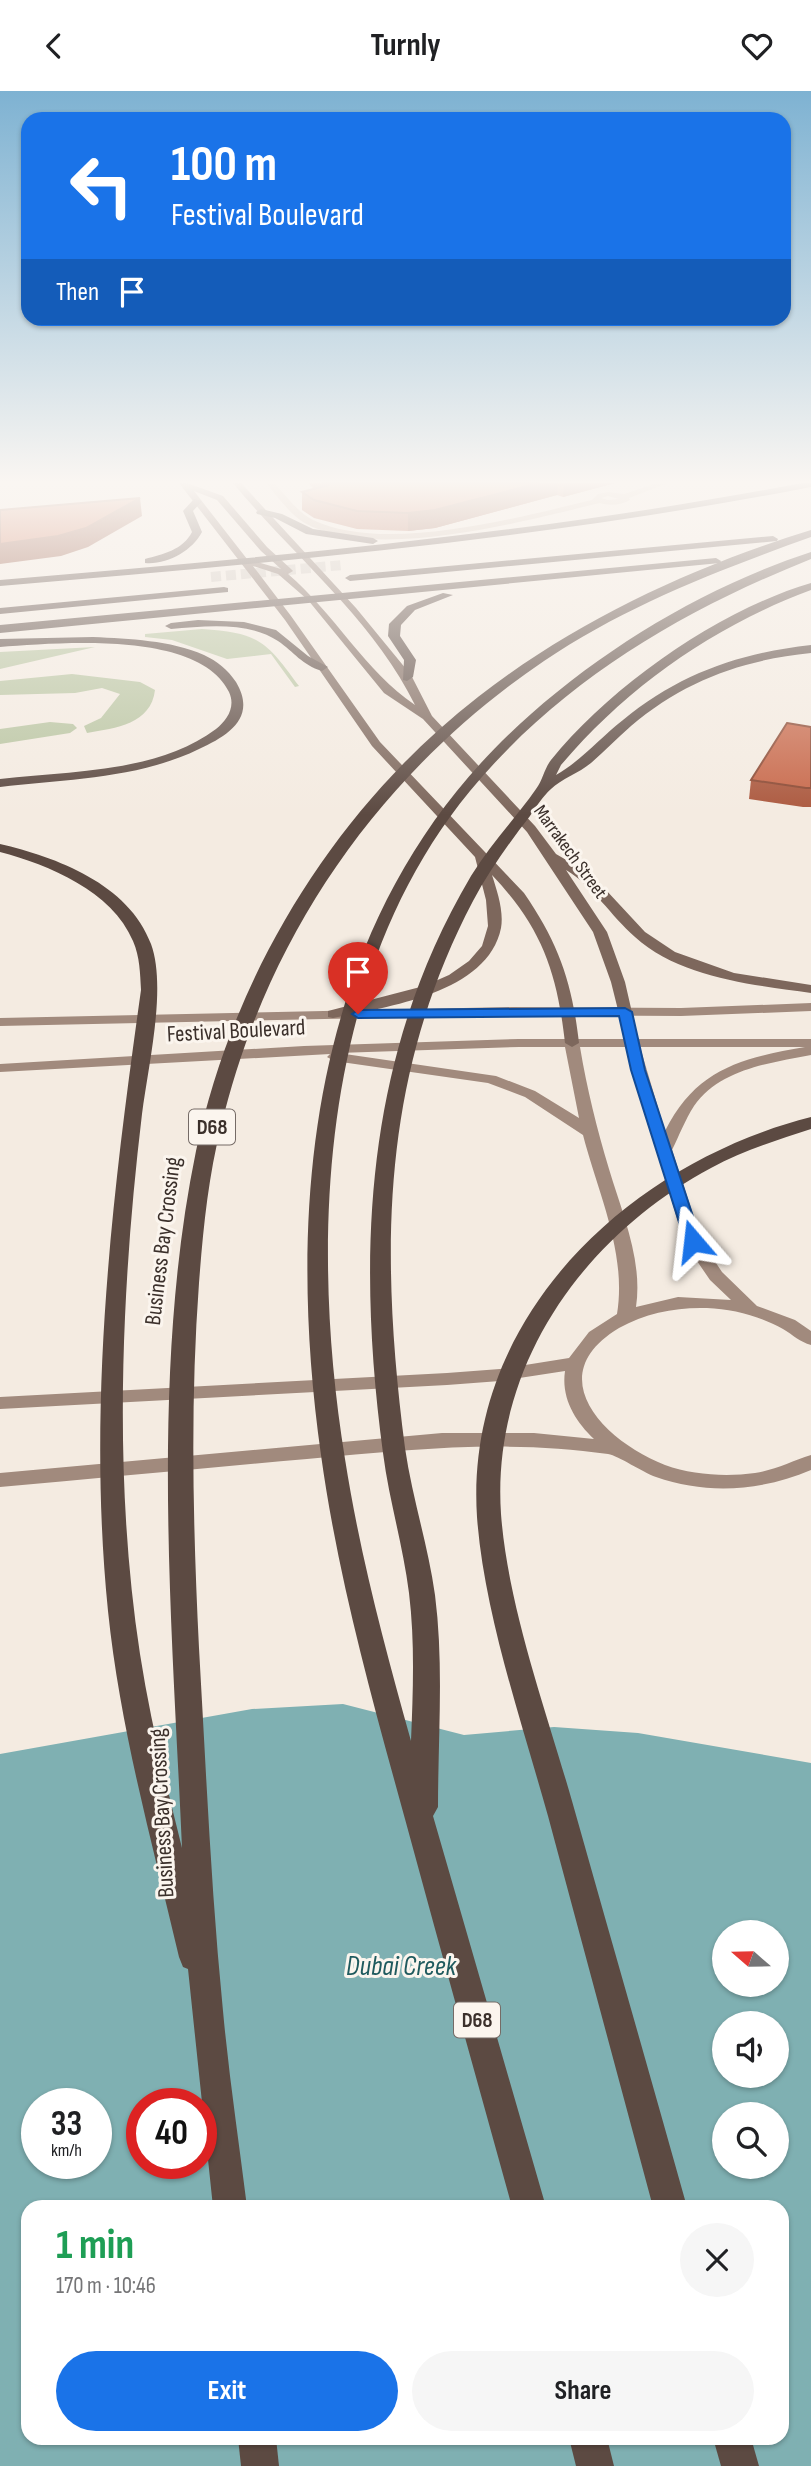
<!DOCTYPE html>
<meta charset="utf-8">
<style>
:root{--surface:#fff;--page:#f6f6f6;--text:#202124;--muted:#757577;--accent:#1a73e8}
body{margin:0;font-family:"Sofia Sans Condensed",sans-serif;background:var(--page);color:var(--text);height:100vh;display:flex;flex-direction:column;font-size:26px;white-space:nowrap}
*{box-sizing:border-box;margin:0}
p{font-size:23px;color:var(--muted)}
.icon{flex:none;width:38px;height:38px;fill:none;stroke:currentColor;stroke-width:2;stroke-linecap:round;stroke-linejoin:round}
.map{position:relative;flex:1;overflow:hidden}
.side{position:absolute;left:21px;top:2109px;width:768px;height:245px;display:flex;flex-direction:column;background:var(--surface);border-radius:21px;box-shadow:0 2px 5px #0004}
.side>*{flex:none}
.banner{position:absolute;left:21px;top:21px;width:770px;height:214px;border-radius:21px;box-shadow:0 2px 5px #0004;background:#1a73e8;color:#fff;overflow:hidden}
.needle{width:46px;rotate:290deg}
.fabs{position:absolute;left:712px;top:1829px;display:grid;gap:14px}
.fabs a{display:grid;place-items:center;width:77px;height:77px;border-radius:50%;background:var(--surface);box-shadow:0 2px 5px #0004;font-size:35px}
.speed{position:absolute;left:21px;top:1997px;display:flex;gap:14px;font-size:35px;font-weight:700;text-align:center}
.speed>*{display:grid;place-content:center;width:91px;height:91px;border-radius:50%;background:var(--surface);box-shadow:0 2px 5px #0004;line-height:1}
.speed small{font-size:18px;font-weight:400}
.speed .limit{border:10px solid #d22;background:#fff;color:#111}
.pin{position:absolute;display:grid;place-items:center;width:60px;height:60px;color:#fff;margin:-72px -30px;border-radius:50% 50% 50% 0;rotate:-45deg;box-shadow:0 0 7px #0007}
.pin .icon{rotate:45deg}
.me{position:absolute;width:77px;margin:-38px;rotate:343deg;stroke-linejoin:round;filter:drop-shadow(0 0 5px #0008)}
.turn{display:flex;align-items:center;gap:24px;height:147px;padding:0 35px;font-size:32px}
.turn .icon{width:91px;height:91px;stroke-width:2.5}
.turn b{display:block;font-size:49px;line-height:60px}
.then{display:flex;align-items:center;height:66px;padding:0 35px;background:#0003;gap:14px;font-size:26px}
.round{display:grid;place-items:center;flex:none;width:74px;height:74px;border-radius:37px;background:var(--page)}
.headline{display:flex;align-items:center;justify-content:space-between;height:119px;padding:0 35px}
h1{font-size:42px;font-weight:700;line-height:52px;color:#1e9e55}
.button{display:flex;gap:14px;margin-top:auto;padding:14px 35px}
.button a{flex:1;height:80px;border-radius:42px;background:var(--accent);color:#fff;font-size:28px;font-weight:700;line-height:80px;text-align:center}
.button a+a{background:var(--page);color:var(--text)}
header{display:flex;justify-content:space-between;align-items:center;height:91px;padding:0 35px;background:var(--surface);font-size:32px;font-weight:700}
.map>svg:first-child{display:block}
.green{fill:#b8c4a0}
.water{fill:#7fb0b2;fill-rule:evenodd}
.lines{fill:none;stroke-linecap:round;stroke-linejoin:round}
.highway-tunnel{stroke:#cfc6bd;stroke-width:10;stroke-dasharray:10 5;stroke-linecap:butt}
.street{fill:#cdbbac;fill-rule:evenodd}
.secondary{fill:#a18a7d;fill-rule:evenodd}
.primary{fill:#7d675c;fill-rule:evenodd}
.highway{fill:#5c4a42;fill-rule:evenodd}
.wall{fill:#ac5a40}
.shaded-wall{fill:#8c4a34}
.building{fill:#c8694b;stroke:#8c4a34;stroke-width:2}
.route{fill:#1a73e8;stroke:#114b97;stroke-width:2}
.labels{text-anchor:middle;dominant-baseline:central;stroke-width:6;stroke-linejoin:round;paint-order:stroke}
.far-street-label{font-size:19px;fill:#3b302b;stroke:#fbf5ee}
.shield{fill:#fbf5ee;stroke:#756b66;stroke-width:2}
.shield-label{font-size:21px;font-weight:bold;fill:#3b302b}
.street-label{font-size:23px;fill:#3b302b;stroke:#fbf5ee}
.near-water-label{font-size:28px;font-style:italic;fill:#1f5a5e;stroke:#fbf5ee}
</style>
<header><svg class="icon" aria-label="back" viewBox="0 0 24 24"><path d="M15 5l-7 7 7 7"/></svg>Turnly<svg class="icon" aria-label="heart" viewBox="0 0 24 24"><path d="M12 20l-8-8c-3-5 5-10 8-4 3-6 11-1 8 4z"/></svg></header>
<div class="map">
<svg width="811" height="2375" viewBox="0 0 811 2375">
<rect width="100%" height="100%" fill="#f4ebe1"/>
<!-- green -->
<g class="green">
<path d="M 202,538 C 260,542 266,550 299,595 L 295,596 L 271,563 L 227,568 L 172,549 L 145,546 L 145,543 Z"/>
<polygon points="95,556 0,578 0,561"/>
<path d="M 72,583 L 140,591 L 155,599 C 151,633 116,637 87,642 L 84,635 L 101,627 L 120,603 L 102,597 L 75,602 L 0,604 L 0,590 Z"/>
<polygon points="50,631 73,633 77,637 70,642 0,653 0,638"/>
</g>
<!-- water -->
<path class="water" d="M 343,1613 L 464,1644 L 554,1636 L 638,1642 L 811,1672 L 811,2375 L 0,2375 L 0,1663 L 252,1618 ZM 724,1841 L 777,1841 L 777,1894 L 724,1894 ZM 724,1932 L 777,1932 L 777,1984 L 724,1984 ZM 37,2012 L 96,2012 L 96,2072 L 37,2072 ZM 142,2012 L 201,2012 L 201,2072 L 142,2072 ZM 724,2023 L 777,2023 L 777,2076 L 724,2076 ZM 28,2116 L 782,2116 L 782,2347 L 28,2347 Z"/>
<g class="lines">
<!-- highway-tunnel -->
<polyline class="highway-tunnel" points="211,486 343,474"/>
<!-- street -->
<path class="street" d="M 266,392 L 274,392 C 286,404 297,421 313,429 C 385,463 516,427 592,409 L 598,403 L 608,401 L 624,403 L 657,392 L 668,392 L 629,407 L 630,409 C 622,414 609,415 600,412 C 524,430 373,472 303,431 C 289,422 277,405 266,392 ZM 608,405 L 619,408 L 608,409 L 601,407 Z"/>
<!-- secondary -->
<g class="secondary">
<polygon points="811,912 811,920 681,925 512,924 0,935 0,927 512,916 681,917"/>
<path d="M 519,948 L 811,948 L 811,964 C 770,972 720,978 694,1015 C 685,1029 679,1045 672,1059 L 702,1151 L 722,1181 L 757,1215 L 795,1229 L 811,1240 L 811,1254 C 800,1251 793,1244 783,1238 C 760,1225 733,1218 707,1217 C 676,1216 646,1222 619,1237 C 539,1285 605,1351 665,1374 C 693,1384 726,1386 755,1382 C 775,1379 792,1370 811,1364 L 811,1379 C 762,1400 707,1404 656,1386 C 642,1381 619,1365 608,1363 C 508,1348 407,1359 307,1368 C 204,1377 102,1387 0,1396 L 0,1382 L 442,1342 L 534,1342 L 594,1348 C 575,1330 561,1307 565,1280 L 500,1290 L 447,1294 L 0,1318 L 0,1306 L 447,1282 L 500,1278 L 569,1267 L 589,1241 L 617,1223 C 627,1162 598,1102 583,1044 L 525,1006 L 488,992 L 334,970 L 327,966 L 330,963 L 0,981 L 0,973 L 304,955 ZM 519,956 L 565,956 L 579,1027 L 535,1000 L 496,985 L 338,962 ZM 580,956 L 626,956 L 684,1151 L 710,1189 L 731,1209 L 678,1206 L 636,1216 C 643,1169 622,1122 609,1078 C 597,1038 587,998 580,956 ZM 640,956 L 805,956 C 741,967 696,978 665,1040 Z"/>
</g>
<!-- primary -->
<path class="primary" d="M 179,392 L 187,392 L 223,405 L 267,456 L 291,478 L 293,480 L 288,483 C 334,522 365,580 415,614 C 373,528 293,465 233,392 L 241,392 L 356,517 L 411,584 L 432,625 L 535,735 L 556,763 L 592,784 L 645,841 L 675,861 L 734,882 L 811,894 L 811,902 C 754,894 680,887 635,846 C 610,824 594,796 566,779 L 607,841 L 625,891 L 639,952 L 632,956 L 627,955 L 611,891 L 593,841 L 527,741 L 423,628 L 384,602 L 308,509 L 278,483 L 253,475 L 291,525 L 380,651 L 524,802 C 559,853 572,891 579,952 L 572,956 L 565,952 C 557,881 542,837 492,784 C 497,800 504,820 501,837 C 488,902 387,916 333,927 L 328,926 L 328,920 L 424,895 L 449,884 L 469,870 L 482,855 L 488,835 L 486,809 L 475,766 L 372,655 L 285,529 ZM 194,400 L 217,409 L 261,460 L 281,478 L 247,468 Z"/>
<!-- highway -->
<g class="highway">
<path d="M 802,392 L 811,392 L 811,396 C 543,448 272,472 0,495 L 0,489 C 269,466 537,443 802,392 Z"/>
<path d="M 194,408 L 202,410 L 193,420 L 202,441 C 192,460 167,474 145,472 L 145,468 C 163,463 183,459 192,441 L 183,420 Z"/>
<polygon points="261,418 282,423 313,438 373,447 378,450 373,453 306,443 275,427 257,423 256,421"/>
<path d="M 811,439 L 811,446 C 719,479 625,515 544,570 C 381,680 266,845 221,1036 C 208,1087 203,1140 199,1192 C 190,1314 193,1435 199,1557 C 206,1678 211,1799 223,1920 C 229,1986 239,2051 247,2116 L 213,2116 L 188,1878 L 183,1876 L 179,1866 C 152,1751 120,1637 108,1520 C 87,1312 112,1105 141,899 C 140,883 140,866 133,850 C 112,800 49,774 0,761 L 0,753 C 56,766 129,793 151,853 C 167,897 148,975 142,1023 C 134,1090 128,1158 125,1226 C 120,1338 123,1452 140,1563 C 150,1628 166,1693 182,1757 C 172,1530 150,1283 196,1060 C 233,883 336,716 478,606 C 575,530 694,475 811,439 Z"/>
<polygon points="773,445 778,448 777,450 350,490 345,487 350,484"/>
<path d="M 811,461 L 811,468 C 681,520 560,591 470,700 C 321,881 309,1146 345,1368 C 360,1464 385,1557 411,1650 C 413,1601 415,1551 409,1502 C 403,1454 389,1409 383,1362 C 356,1160 365,964 471,785 C 490,754 515,728 536,698 C 543,689 544,678 551,669 C 612,594 719,519 811,492 L 811,499 C 714,535 628,595 561,674 L 556,684 C 582,669 600,647 623,629 C 679,583 739,562 811,554 L 811,562 C 742,569 684,590 631,635 C 617,647 605,660 591,672 C 579,682 561,688 551,698 C 543,705 536,716 530,725 C 509,752 489,780 473,810 C 380,987 380,1163 405,1357 C 412,1406 428,1454 435,1504 C 444,1574 438,1646 438,1716 L 433,1725 L 546,2116 L 512,2116 C 476,1986 440,1857 405,1728 C 372,1608 338,1487 321,1364 C 283,1095 316,811 531,623 C 612,552 708,495 811,461 Z"/>
<polygon points="716,467 721,470 720,472 0,542 0,534"/>
<polygon points="224,496 228,497 228,501 0,523 0,517"/>
<polygon points="443,502 453,504 415,519 401,534 400,545 416,569 413,586 407,590 403,589 404,569 388,545 389,533 407,515"/>
<path d="M 198,529 L 244,531 L 276,539 L 308,565 L 328,576 L 322,580 C 302,574 294,561 278,550 C 248,530 205,535 171,538 L 165,535 L 171,532 Z"/>
<path d="M 93,546 C 130,548 170,549 204,564 C 217,570 228,579 236,591 C 257,626 229,644 199,658 C 138,688 66,688 0,696 L 0,688 C 69,680 157,682 216,638 C 227,629 236,616 229,601 C 199,539 59,552 0,556 L 0,548 Z"/>
<path d="M 811,1026 L 811,1038 C 777,1049 743,1060 711,1077 C 584,1145 491,1274 501,1423 C 508,1516 546,1619 572,1710 C 610,1845 649,1980 687,2116 L 653,2116 C 618,1986 583,1855 548,1725 C 522,1632 484,1522 477,1426 C 464,1226 629,1072 811,1026 Z"/>
<polygon points="238,2347 276,2347 279,2375 241,2375"/>
<polygon points="569,2347 607,2347 614,2375 576,2375"/>
<polygon points="713,2347 751,2347 759,2375 721,2375"/>
</g>
</g>
<!-- wall -->
<g class="wall">
<polygon points="308,392 615,392 563,406 557,404 435,437 408,440 357,438 314,427 302,419 302,401 314,398"/>
<polygon points="811,636 811,716 803,716 749,708 751,689"/>
</g>
<!-- shaded-wall -->
<g class="shaded-wall">
<polygon points="539,392 558,392 557,404 435,437 408,440 408,422"/>
<polygon points="564,392 615,392 563,406"/>
<polygon points="140,407 142,425 88,456 61,465 0,473 0,453"/>
</g>
<!-- building -->
<g class="building">
<polygon points="325,392 539,392 435,419 408,422 357,420 314,409 302,401 328,394"/>
<polygon points="140,407 86,437 58,445 0,453 0,419"/>
<polygon points="787,632 811,636 811,697 806,697 751,689"/>
</g>
<!-- sky -->
<linearGradient id="sky" x2="0" y2="1"><stop stop-color="#7eb2d2"/><stop offset="0.54" stop-color="#faf6f2"/><stop offset="1" stop-color="#faf6f2" stop-opacity="0"/></linearGradient>
<rect width="811" height="724" fill="url(#sky)"/>
<!-- route -->
<polygon class="route" points="625,917 632,921 645,979 701,1150 699,1154 693,1155 685,1150 631,979 619,925 358,927 352,923 358,919"/>
<g class="labels">
<!-- far-street labels -->
<g class="far-street-label">
<text transform="translate(570 761) rotate(54)">Marrakech Street</text>
</g>
<!-- shield labels -->
<g class="shield">
<rect x="189" y="1018.5" width="46" height="35" rx="5"/>
<rect x="454" y="1911.5" width="46" height="35" rx="5"/>
</g>
<g class="shield-label">
<text x="212" y="1036">D68</text>
<text x="477" y="1929">D68</text>
</g>
<!-- street labels -->
<g class="street-label">
<text transform="translate(236 940) rotate(-3)">Festival Boulevard</text>
<text transform="translate(163 1150) rotate(-83)">Business Bay Crossing</text>
<text transform="translate(162 1722) rotate(-93)">Business Bay Crossing</text>
</g>
<!-- near-water labels -->
<g class="near-water-label">
<text x="401" y="1875">Dubai Creek</text>
</g>
</g>
</svg>
<div class="fabs">
<a><svg class="needle" viewBox="-14 -14 28 28"><path d="M0-13l5 13h-10z" fill="#e53935"/><path d="M0 13l5-13h-10z" fill="#757577"/></svg></a>
<a><svg class="icon" aria-label="sound" viewBox="0 0 24 24"><path d="M4 9h4l5-4v14l-5-4H4zM17 9q2 3 0 6"/></svg></a>
<a><svg class="icon" aria-label="search" viewBox="0 0 24 24"><circle cx="10" cy="10" r="6"/><path d="M15 15l6 6"/></svg></a>
</div>
<div class="speed"><div>33<small>km/h</small></div><div class="limit">40</div></div>
<div class="pin" style="left:358px;top:923px;background:#d93025"><svg class="icon" aria-label="arrive" viewBox="0 0 24 24"><path d="M6 21V4h12l-3 4 3 4H6"/></svg></div>
<svg class="me" style="left:693px;top:1150px" viewBox="-20 -20 40 40"><path d="M0-17L14 15 0 8-14 15z" fill="#1a73e8" stroke="#fff" stroke-width="4"/></svg>
<div class="banner">
<div class="turn"><svg class="icon" aria-label="left" viewBox="0 0 24 24"><path d="M17 20v-9H6M10 6l-5 5 5 5"/></svg><div><b>100 m</b>Festival Boulevard</div></div>
<div class="then">Then<svg class="icon" aria-label="arrive" viewBox="0 0 24 24"><path d="M6 21V4h12l-3 4 3 4H6"/></svg></div>
</div>
<section class="side">
<div class="headline"><div><h1>1 min</h1><p>170 m · 10:46</p></div><a class="round"><svg class="icon" aria-label="close" viewBox="0 0 24 24"><path d="M6 6l12 12M18 6L6 18"/></svg></a></div>
<div class="button"><a>Exit</a><a>Share</a></div>
</section>
</div>
